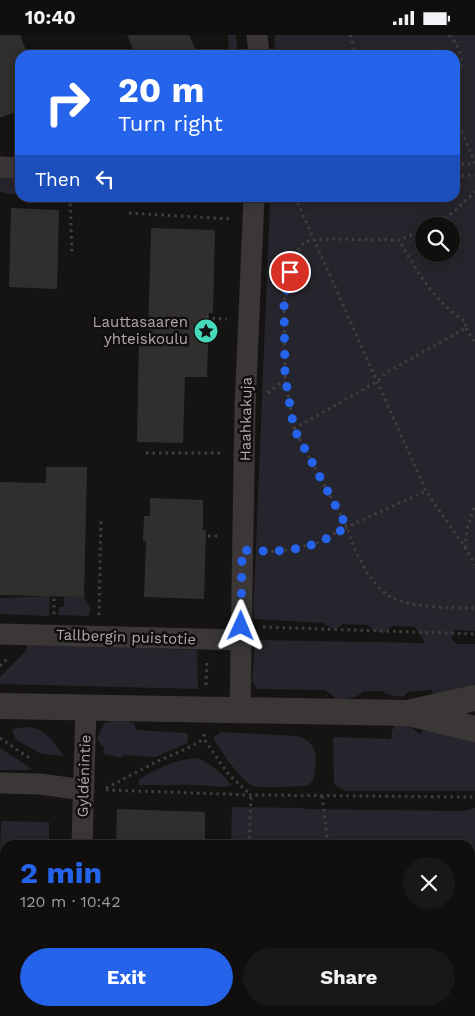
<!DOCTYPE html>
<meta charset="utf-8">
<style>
:root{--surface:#100f0e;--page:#191817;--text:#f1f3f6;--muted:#9c9c9e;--line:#302f2e;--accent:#2563eb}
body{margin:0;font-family:"Work Sans",sans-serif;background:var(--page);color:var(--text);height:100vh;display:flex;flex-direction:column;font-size:19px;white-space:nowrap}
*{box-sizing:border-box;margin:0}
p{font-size:16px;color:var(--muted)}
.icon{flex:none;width:28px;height:28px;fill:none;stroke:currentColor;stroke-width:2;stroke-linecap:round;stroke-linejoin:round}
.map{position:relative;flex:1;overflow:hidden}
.side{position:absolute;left:0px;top:805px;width:475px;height:176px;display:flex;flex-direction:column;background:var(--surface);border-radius:15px 15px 0 0;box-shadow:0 2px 12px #0003,0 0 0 1px var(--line)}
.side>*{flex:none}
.top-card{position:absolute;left:15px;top:15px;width:445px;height:152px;border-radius:15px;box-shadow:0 2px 12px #0003,0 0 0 1px var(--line);background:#2563eb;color:#fff;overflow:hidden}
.buttons{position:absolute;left:415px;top:182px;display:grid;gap:10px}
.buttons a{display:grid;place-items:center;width:45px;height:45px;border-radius:50%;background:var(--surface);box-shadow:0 2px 12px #0003,0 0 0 1px var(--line);font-size:25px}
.pin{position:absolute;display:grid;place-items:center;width:42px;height:42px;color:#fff;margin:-21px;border:2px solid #fff;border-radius:50%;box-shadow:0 1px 5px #0007}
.me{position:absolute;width:55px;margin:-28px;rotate:1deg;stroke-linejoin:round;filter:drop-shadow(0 0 4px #0008)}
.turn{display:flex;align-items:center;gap:18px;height:105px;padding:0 20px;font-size:22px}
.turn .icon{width:65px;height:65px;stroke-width:2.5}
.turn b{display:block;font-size:35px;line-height:42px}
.then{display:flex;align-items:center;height:48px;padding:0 20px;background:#0003;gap:10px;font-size:19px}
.round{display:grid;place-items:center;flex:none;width:52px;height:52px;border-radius:26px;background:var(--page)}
.head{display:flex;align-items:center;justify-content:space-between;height:85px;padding:0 20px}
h1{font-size:30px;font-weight:700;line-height:38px;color:var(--accent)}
.cta{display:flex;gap:10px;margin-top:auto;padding:10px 20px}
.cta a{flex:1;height:58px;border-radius:30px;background:var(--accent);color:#fff;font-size:20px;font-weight:700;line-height:58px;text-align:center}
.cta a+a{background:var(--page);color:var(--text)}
.status{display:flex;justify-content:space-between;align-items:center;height:35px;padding:0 25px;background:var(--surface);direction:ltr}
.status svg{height:14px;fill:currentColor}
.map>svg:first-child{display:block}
.green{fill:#26242c;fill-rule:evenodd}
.building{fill:#312f2e}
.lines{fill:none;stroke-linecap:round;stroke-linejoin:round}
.path{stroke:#423d3e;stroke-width:3;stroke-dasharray:2.5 4;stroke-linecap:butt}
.service{stroke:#3b3737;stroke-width:10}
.minor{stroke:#3b3737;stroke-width:21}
.tertiary{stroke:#3b3737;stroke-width:26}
.route{stroke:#2563eb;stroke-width:9;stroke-dasharray:0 16.2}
.labels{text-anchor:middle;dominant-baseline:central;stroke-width:5;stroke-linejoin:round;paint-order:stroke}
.poi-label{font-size:15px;fill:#b3a7a9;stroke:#100f0e;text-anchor:end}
.street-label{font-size:15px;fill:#b3a7a9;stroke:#100f0e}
</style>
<div class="status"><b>10:40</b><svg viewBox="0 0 49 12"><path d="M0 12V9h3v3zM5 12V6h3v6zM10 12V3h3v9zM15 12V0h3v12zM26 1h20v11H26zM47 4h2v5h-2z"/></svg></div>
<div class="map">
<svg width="475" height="981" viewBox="0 0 475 981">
<rect width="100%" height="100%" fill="#151413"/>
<!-- green -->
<g class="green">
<polygon points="228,0 236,0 238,20 229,20"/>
<path d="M 275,0 L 475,0 L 475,596 L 454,595 L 451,603 L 456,609 L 475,609 L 475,648 L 472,659 L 459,673 L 475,704 L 475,756 L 346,756 L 334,749 L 333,702 L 391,704 L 392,695 L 398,688 L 407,690 L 420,699 L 440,674 L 431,655 L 408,657 L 403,662 L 385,659 L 384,656 L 364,656 L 356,662 L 338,665 L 325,655 L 257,654 L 252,647 L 255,605 L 425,608 L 415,592 L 393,591 L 382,599 L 372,594 L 368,590 L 343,589 L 335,595 L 323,588 L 253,584 L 270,167 L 271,163 L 455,162 L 455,20 L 274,20 ZM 424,191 L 451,191 L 451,219 L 424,219 Z"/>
<path d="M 17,120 L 20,120 L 20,157 C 12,161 8,159 0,156 L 0,132 L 5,126 Z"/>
<polygon points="50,561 49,581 0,579 0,563"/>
<polygon points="64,561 84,562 91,574 88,581 58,580 59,572 64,572"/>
<polygon points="27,609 197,615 198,654 0,649 0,642 26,616"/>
<polygon points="119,685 134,688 136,695 187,698 188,702 187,708 156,722 124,720 122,723 103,719 104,713 97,704 104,688"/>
<path d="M 28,692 C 45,693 54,707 64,721 L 42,719 L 16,705 L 12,694 Z"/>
<path d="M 221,697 L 298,701 C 321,709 316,726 313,746 L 307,751 C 297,751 260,754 253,751 C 238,743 222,717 213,703 Z"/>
<polygon points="0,713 22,727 32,735 0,735"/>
<path d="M 198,723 C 211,730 223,738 232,751 L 217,752 L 202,750 L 139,750 L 139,744 C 158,733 176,724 198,723 Z"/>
<polygon points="232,772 304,773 305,774 462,776 475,773 475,981 226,981 226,976 470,976 470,810 231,810"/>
<polygon points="1,786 49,787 49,810 5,810 5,819 0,818"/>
<rect x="0" y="832" width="5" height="50"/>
</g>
<!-- building -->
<g class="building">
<polygon points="0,0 20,0 28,20 20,20 20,75 0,83"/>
<polygon points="127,0 189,0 198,20 136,20"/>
<polygon points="11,173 59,175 57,254 9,252"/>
<polygon points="151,193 215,195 213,278 209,278 207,342 185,342 183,408 137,407 139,303 148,303"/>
<polygon points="46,432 87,432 84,562 0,560 0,447 46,448"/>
<polygon points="150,463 203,465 203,495 206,495 204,564 144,562 146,506 143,506 144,481 150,481"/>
<polygon points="117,774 205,777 205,810 116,810"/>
</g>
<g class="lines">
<!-- path -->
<g class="path">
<polyline points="350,0 356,20"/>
<path d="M 449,0 C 465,15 463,33 455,51"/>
<polyline points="455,85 462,97 475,128 455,130"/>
<polyline points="455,141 475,140"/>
<polyline points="70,162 72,219"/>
<polyline points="295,162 426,456 466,514 475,530"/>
<polyline points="129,178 231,184"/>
<polyline points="434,191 456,175 475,157"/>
<path d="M 424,195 L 399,205 L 324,204 L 304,207 L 294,221 L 284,268 L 285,341 L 294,394 L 347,492 C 354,515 369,550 391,562 C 410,573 454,573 475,573"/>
<polyline points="206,283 227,284"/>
<polyline points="466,293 475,308"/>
<polyline points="268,358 279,349 286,347"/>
<path d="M 294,394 L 378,346 L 387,337 L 466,293 L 465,286 C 434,267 417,236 399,205"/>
<polyline points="146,418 222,418"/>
<polyline points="208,501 220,501"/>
<polyline points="465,513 467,494 475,470"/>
<polyline points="265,517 287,515 317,508 347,492 426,456"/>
<polyline points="54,579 54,561"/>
<polyline points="99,580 101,483"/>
<polyline points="263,592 475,599"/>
<polyline points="0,631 8,623"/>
<polyline points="206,650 207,626"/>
<polyline points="204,699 204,704 229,740 251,760"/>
<polyline points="0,703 32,725"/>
<polyline points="106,753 156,727 186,714 204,704"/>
<polyline points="106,755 251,760 475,762"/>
<polyline points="322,761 327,802 336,810"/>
<polyline points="249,810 251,760"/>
<polyline points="0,826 5,826"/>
<polyline points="470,849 475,842"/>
<polyline points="470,931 475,935"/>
<polyline points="242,981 242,976"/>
<polyline points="372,981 376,976"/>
</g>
<!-- service -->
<g class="service">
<polyline points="143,976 199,978"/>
<polyline points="12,979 57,979 80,977"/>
</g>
<!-- minor -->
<g class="minor">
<polyline points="257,0 259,20"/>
<polyline points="0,132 20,133"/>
<polyline points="0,599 240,605"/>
<polyline points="240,676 245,374 254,162"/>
<polyline points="0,748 40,749 84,755"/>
<polyline points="82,810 86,672"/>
<polyline points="77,981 77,976"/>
</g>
<!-- tertiary -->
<g class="tertiary">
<polyline points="0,671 409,678 475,694"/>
<polyline points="412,677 475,663"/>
</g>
</g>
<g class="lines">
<!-- route -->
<path class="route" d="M 241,591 L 242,515 C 266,517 297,517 319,507 C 329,503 338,497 347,492 L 294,394 L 285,341 L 284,268 L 290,237"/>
</g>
<!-- icons -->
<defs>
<symbol id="sight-disc" viewBox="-11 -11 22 22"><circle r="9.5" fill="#46daba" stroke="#100f0e"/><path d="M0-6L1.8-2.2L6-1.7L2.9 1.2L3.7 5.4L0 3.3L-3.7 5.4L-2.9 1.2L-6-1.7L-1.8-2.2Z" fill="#111"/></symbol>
</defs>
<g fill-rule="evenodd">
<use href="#sight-disc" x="192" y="282" width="28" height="28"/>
</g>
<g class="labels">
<!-- poi labels -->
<g class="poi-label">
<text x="188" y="287">Lauttasaaren<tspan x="188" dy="17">yhteiskoulu</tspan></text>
</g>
<!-- street labels -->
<g class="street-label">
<text transform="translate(246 384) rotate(-89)">Haahkakuja</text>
<text transform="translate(126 602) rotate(2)">Tallbergin puistotie</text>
<text transform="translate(84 741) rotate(-88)">Gyldénintie</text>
</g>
</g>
</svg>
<div class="buttons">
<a><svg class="icon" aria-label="search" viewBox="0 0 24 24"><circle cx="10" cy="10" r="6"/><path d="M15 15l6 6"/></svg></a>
</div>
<div class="pin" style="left:290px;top:237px;background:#d93025"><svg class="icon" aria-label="arrive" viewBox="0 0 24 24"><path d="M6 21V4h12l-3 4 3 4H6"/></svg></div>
<svg class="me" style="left:241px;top:591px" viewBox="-20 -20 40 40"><path d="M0-17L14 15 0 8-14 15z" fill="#2563eb" stroke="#fff" stroke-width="4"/></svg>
<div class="top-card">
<div class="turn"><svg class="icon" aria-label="right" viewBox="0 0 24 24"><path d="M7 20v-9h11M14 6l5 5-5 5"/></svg><div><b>20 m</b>Turn right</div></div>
<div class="then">Then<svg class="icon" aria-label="left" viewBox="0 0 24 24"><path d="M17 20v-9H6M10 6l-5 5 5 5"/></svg></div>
</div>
<section class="side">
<div class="head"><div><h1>2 min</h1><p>120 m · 10:42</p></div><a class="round"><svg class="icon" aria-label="close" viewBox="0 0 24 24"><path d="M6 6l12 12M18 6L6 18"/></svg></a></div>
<div class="cta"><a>Exit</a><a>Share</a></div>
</section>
</div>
